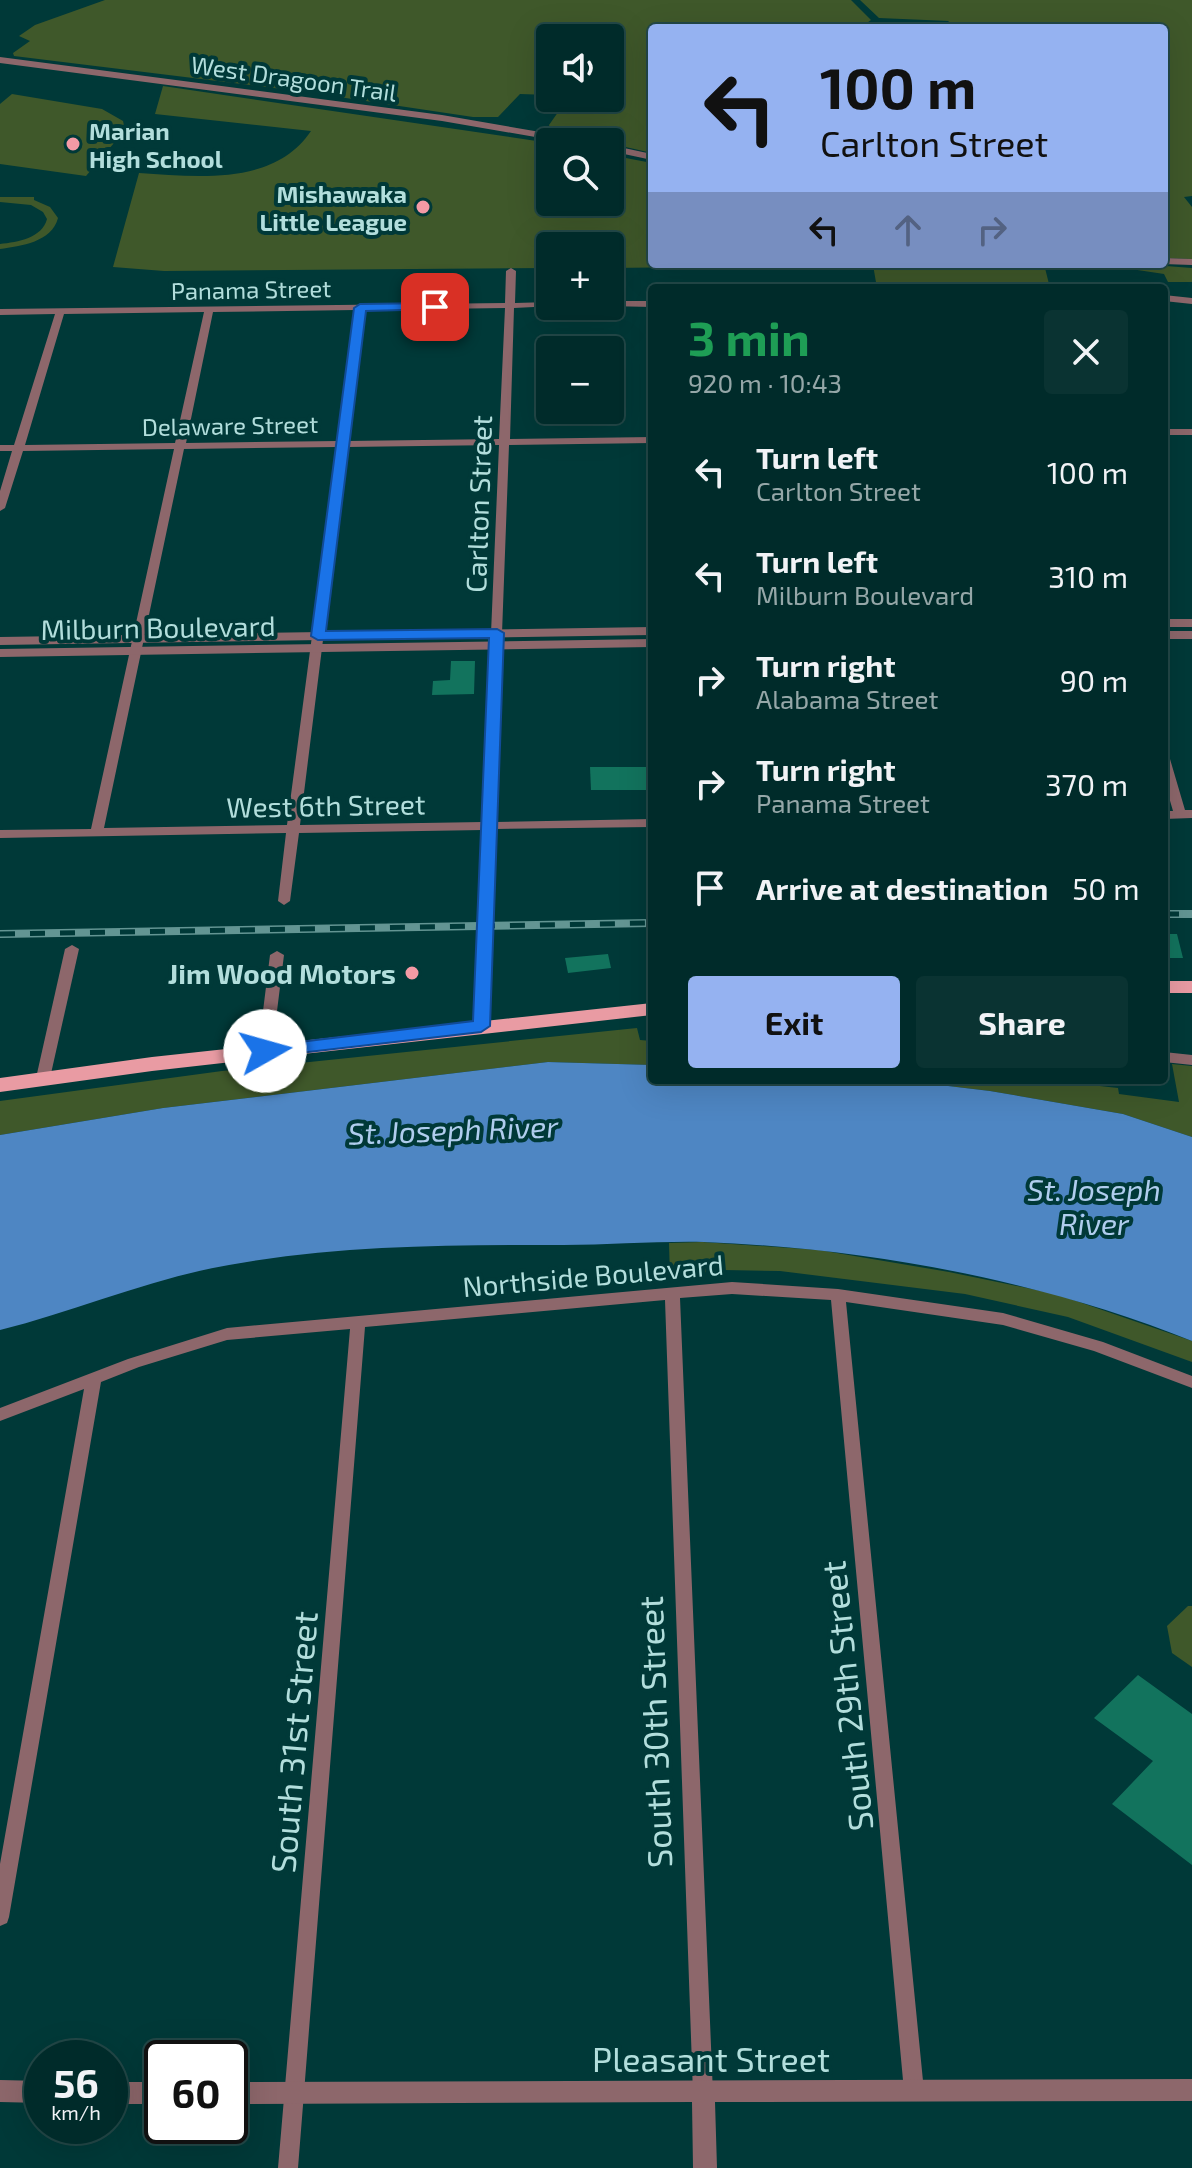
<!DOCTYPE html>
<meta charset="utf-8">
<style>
:root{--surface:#002b2a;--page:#0a3332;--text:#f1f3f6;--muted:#95a7a8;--line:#224747;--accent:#95b2f1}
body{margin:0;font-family:"Exo 2",sans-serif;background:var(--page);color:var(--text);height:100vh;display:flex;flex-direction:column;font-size:30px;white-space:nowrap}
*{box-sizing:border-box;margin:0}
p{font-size:26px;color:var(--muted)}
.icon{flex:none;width:44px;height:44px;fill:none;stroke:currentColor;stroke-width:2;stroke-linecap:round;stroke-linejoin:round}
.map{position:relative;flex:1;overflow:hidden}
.panel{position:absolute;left:648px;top:284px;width:520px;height:800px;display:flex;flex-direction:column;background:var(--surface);border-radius:8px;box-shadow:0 8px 32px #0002,0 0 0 2px var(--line)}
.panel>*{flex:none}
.guide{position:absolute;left:648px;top:24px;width:520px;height:244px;border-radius:8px;box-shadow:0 8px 32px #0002,0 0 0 2px var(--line);background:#95b2f1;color:#111;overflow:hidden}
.fabs{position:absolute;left:536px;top:24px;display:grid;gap:16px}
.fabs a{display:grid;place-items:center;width:88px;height:88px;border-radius:8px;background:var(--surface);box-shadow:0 8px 32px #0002,0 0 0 2px var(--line);font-size:40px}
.speed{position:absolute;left:24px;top:2040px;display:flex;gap:16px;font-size:40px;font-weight:700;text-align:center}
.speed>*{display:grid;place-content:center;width:104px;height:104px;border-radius:50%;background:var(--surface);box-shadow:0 8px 32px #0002,0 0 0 2px var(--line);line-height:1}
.speed small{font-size:20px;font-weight:400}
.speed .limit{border:4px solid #111;border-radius:12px;background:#fff;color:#111}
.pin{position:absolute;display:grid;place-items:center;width:68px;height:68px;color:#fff;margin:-34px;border-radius:16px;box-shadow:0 4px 12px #0006}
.me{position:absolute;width:88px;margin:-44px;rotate:83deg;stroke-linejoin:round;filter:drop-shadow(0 0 6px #0008)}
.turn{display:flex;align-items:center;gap:28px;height:168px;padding:0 40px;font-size:36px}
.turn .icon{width:104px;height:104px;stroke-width:2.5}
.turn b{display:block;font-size:56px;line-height:68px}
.lanes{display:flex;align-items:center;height:76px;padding:0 40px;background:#0003;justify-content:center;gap:40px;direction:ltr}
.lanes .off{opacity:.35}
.round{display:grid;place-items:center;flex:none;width:84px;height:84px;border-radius:8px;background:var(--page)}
.summary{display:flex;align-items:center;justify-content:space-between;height:136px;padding:0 40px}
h1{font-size:48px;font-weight:700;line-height:60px;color:#1e9e55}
.cta{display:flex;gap:16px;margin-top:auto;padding:16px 40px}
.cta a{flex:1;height:92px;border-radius:8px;background:var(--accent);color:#111;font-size:32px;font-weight:700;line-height:92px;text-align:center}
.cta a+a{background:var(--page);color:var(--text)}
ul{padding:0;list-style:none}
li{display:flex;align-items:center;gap:24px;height:104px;padding:0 40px}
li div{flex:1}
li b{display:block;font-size:30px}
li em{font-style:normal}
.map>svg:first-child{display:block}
.green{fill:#3f582a}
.water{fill:#4e86c3}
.building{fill:#12735d}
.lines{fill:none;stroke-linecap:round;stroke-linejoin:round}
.minor{fill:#8d676b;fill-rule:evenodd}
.tertiary{fill:#8d676b;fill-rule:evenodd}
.primary{fill:#e99ba3;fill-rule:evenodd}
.rail-casing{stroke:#639593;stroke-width:8}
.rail{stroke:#003938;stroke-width:5;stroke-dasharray:15;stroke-linecap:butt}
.route{fill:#1a73e8;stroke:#114b97;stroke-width:2}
.poi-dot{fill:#f49aa5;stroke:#003938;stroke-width:3}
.labels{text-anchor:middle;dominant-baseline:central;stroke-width:8;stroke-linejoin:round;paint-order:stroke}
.far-street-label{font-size:24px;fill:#b2dedc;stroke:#003938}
.far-poi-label{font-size:24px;font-weight:bold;fill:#b2dedc;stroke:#003938;text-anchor:start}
.street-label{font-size:28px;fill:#b2dedc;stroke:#003938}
.poi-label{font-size:28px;font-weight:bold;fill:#b2dedc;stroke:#003938;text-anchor:end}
.water-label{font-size:30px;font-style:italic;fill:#b0cdee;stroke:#003938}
.near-street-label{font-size:34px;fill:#b2dedc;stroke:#003938}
</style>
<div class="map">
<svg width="1192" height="2168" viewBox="0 0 1192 2168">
<rect width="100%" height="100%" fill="#003938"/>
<!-- green -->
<g class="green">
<polygon points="105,0 851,0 871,20 860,28 652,28 652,153 551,130 549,125 568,98 610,98 610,38 550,38 550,95 520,94 498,117 473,117 339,97 341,90 306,92 14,56 13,53 30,41 19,36 35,25"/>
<polygon points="860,0 1192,0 1192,196 1184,197 1192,207 1192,259 1164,258 1164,28 923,28 943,28 949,21 879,18"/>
<path d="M 163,86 L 550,143 L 550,202 L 610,202 L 610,155 L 652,163 L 652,264 L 1140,264 L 1192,268 L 1192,282 L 1168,282 L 1164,274 L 1104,265 L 1044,264 L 1050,288 L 877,288 L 873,265 L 610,268 L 610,246 L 550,246 L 550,268 L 164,271 L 113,267 L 139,173 C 198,177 274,186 311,131 L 155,114 Z"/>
<polygon points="12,94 102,109 123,121 125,130 86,176 0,164 0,104"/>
<path d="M 0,197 L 34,197 L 34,200 L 50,207 L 58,218 C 52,242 21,246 0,249 L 0,244 C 18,242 42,238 47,219 L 43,212 L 31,205 L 0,202 Z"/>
<polygon points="637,1028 640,1040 652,1041 652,1065 548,1062 163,1108 0,1135 0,1101 222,1071"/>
<polygon points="1172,1064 1192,1066 1192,1137 1123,1114 990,1091 898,1080 1045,1080 1118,1088 1119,1094 1179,1102"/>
<polygon points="702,1242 819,1250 949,1272 1056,1294 1192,1341 1192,1362 1068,1317 965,1294 780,1271 724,1270 670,1277 669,1243"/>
<polygon points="1188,1606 1192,1606 1192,1667 1172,1653 1167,1626"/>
</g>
<!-- water -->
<path class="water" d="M 548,1062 L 652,1065 L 652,1080 L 898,1080 L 990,1091 L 1123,1114 L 1192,1137 L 1192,1341 C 1041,1280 866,1248 704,1242 C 657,1241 610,1245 563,1245 C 451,1245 340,1245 229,1265 C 151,1278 77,1311 0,1330 L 0,1135 L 163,1108 Z"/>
<!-- building -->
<g class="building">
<polygon points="451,661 475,661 474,694 432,695 433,681 450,680"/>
<polygon points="590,767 650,767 652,790 591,790"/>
<polygon points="1164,934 1177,934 1183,958 1164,958"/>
<polygon points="608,954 611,968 568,973 565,958"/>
<polygon points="1138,1675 1192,1714 1192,1865 1112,1804 1153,1761 1094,1718"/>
</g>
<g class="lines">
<!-- minor -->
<g class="minor">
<path d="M 511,268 L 516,271 L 515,303 L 550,302 L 550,306 L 554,306 L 514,308 L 510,439 L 652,437 L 652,443 L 509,445 L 495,822 L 652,819 L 652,827 L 495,829 L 488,1026 L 486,1029 L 481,1031 L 474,1026 L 483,830 L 299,833 L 290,901 L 284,905 L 278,901 L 286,833 L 0,838 L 0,830 L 91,829 L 174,449 L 23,451 L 5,508 L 0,511 L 0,491 L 12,451 L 0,451 L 0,445 L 14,445 L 55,314 L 0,315 L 0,309 L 505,303 L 506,271 ZM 505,308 L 499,439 L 348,441 L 365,310 ZM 355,310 L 338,441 L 186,443 L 213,312 ZM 204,312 L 175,443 L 25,445 L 64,314 ZM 499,445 L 483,822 L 300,825 L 347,447 ZM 337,447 L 287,825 L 104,828 L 184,449 Z"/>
<polygon points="1164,295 1192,298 1192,304 1164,301"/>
<polygon points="610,301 652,301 652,307 607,306 610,306"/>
<rect x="1164" y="429" width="28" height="6"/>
<polygon points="1164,755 1170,759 1185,810 1192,810 1192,818 1164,819 1164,811 1173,811 1164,780"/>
<polygon points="72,945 79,949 50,1078 43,1083 36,1078 65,949"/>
<polygon points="277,951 284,955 272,1051 265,1056 258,1051 270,955"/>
<polygon points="1164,1052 1192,1055 1192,1065 1164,1062"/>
<polygon points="732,1282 838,1289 1003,1313 1103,1342 1192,1376 1192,1388 1094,1351 1003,1325 846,1302 924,2091 921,2098 914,2100 907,2098 904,2091 831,1300 732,1294 680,1298 713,2094 710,2101 703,2103 696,2101 693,2094 665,1300 365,1327 298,2168 278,2168 350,1329 227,1340 139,1367 101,1382 9,1917 7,1923 0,1926 0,1864 84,1389 0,1421 0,1408 128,1359 227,1328"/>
</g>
<!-- tertiary -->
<g class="tertiary">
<polygon points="0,57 442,115 581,139 586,142 564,142 442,121 0,63"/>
<polygon points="610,145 652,154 652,160 610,151"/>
<polygon points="1164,258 1192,259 1192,265 1163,264"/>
<rect x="1164" y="619" width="28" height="8"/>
<polygon points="652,627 652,635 0,645 0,637"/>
<rect x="1164" y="631" width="28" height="8"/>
<polygon points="652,639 652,647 0,657 0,649"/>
<polygon points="1192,2079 1192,2101 715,2102 717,2168 693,2168 692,2102 230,2104 230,2082"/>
<polygon points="0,2080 42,2081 42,2103 0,2102"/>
<rect x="110" y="2082" width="52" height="22"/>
</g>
<!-- primary -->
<g class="primary">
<rect x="1164" y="981" width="28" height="12"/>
<polygon points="652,1003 652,1015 152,1071 0,1092 0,1078 152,1057"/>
</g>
<defs>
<g id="rail">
<polyline points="1164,914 1192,914"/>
<polyline points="0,934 652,923"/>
</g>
</defs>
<!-- rail casing -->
<use href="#rail" class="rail-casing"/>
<!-- rail -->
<use href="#rail" class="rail"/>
</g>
<!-- route -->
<polygon class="route" points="435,303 441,307 440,309 366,311 326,631 497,629 504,633 490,1026 481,1032 265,1057 256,1051 258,1047 473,1021 489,638 318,640 311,636 354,308 360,304"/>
<!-- markers -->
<g class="poi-dot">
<circle cx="73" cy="144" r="8"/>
<circle cx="423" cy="207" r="8"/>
<circle cx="412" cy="973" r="8"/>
</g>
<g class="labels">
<!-- far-street labels -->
<g class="far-street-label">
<text transform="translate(294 78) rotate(8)">West Dragoon Trail</text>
<text transform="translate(251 289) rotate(-1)">Panama Street</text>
<text transform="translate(230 425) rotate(-1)">Delaware Street</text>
</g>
<!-- far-poi labels -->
<g class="far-poi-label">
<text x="89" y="130">Marian<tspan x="89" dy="28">High School</tspan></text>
<text x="407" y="193" text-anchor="end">Mishawaka<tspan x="407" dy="28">Little League</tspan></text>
</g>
<!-- street labels -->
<g class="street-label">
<text transform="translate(478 504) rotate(-88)">Carlton Street</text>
<text transform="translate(158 627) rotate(-1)">Milburn Boulevard</text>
<text transform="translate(326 805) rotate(-1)">West 6th Street</text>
<text transform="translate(593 1275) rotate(-5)">Northside Boulevard</text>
</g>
<!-- poi labels -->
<g class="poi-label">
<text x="396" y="973">Jim Wood Motors</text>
</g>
<!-- water labels -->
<g class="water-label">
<text transform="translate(453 1129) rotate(-2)">St. Joseph River</text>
<text x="1094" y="1189">St. Joseph<tspan x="1094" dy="34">River</tspan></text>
</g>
<!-- near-street labels -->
<g class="near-street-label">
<text transform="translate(846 1696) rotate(-96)">South 29th Street</text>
<text transform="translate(654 1732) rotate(-92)">South 30th Street</text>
<text transform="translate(293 1742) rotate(-85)">South 31st Street</text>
<text x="711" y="2058">Pleasant Street</text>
</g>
</g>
</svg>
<div class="fabs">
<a><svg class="icon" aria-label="sound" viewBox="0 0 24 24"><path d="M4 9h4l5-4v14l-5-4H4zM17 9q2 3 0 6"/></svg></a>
<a><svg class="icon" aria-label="search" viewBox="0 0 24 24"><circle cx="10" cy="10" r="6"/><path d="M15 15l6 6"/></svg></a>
<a>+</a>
<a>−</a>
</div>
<div class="speed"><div>56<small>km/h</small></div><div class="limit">60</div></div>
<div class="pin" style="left:435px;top:307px;background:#d93025"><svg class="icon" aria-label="arrive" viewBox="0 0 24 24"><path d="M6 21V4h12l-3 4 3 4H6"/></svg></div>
<svg class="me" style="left:265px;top:1051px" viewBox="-20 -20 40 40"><circle r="19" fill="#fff"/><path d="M0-13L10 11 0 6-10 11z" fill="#1a73e8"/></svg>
<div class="guide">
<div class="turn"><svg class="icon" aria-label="left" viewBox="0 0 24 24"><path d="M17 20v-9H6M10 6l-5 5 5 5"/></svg><div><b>100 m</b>Carlton Street</div></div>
<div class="lanes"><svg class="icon" aria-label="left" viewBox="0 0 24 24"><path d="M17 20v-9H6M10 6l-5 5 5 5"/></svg><svg class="icon off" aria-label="ahead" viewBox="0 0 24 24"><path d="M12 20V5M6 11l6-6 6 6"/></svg><svg class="icon off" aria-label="right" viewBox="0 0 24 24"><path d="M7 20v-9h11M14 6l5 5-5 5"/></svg></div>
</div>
<section class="panel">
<div class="summary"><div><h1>3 min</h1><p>920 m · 10:43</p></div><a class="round"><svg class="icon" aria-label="close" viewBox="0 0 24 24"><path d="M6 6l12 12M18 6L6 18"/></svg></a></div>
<ul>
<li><svg class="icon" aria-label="left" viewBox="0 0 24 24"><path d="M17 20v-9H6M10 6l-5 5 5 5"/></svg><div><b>Turn left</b><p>Carlton Street</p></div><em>100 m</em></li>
<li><svg class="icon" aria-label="left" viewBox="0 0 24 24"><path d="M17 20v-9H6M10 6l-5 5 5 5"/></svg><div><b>Turn left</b><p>Milburn Boulevard</p></div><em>310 m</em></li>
<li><svg class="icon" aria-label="right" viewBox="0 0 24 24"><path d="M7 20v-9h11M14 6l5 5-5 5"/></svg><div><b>Turn right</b><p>Alabama Street</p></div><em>90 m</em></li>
<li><svg class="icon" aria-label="right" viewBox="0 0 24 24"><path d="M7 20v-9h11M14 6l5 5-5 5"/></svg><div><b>Turn right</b><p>Panama Street</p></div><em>370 m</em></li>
<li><svg class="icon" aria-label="arrive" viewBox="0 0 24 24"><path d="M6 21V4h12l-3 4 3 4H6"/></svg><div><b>Arrive at destination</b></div><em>50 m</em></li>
</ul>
<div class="cta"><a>Exit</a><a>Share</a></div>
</section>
</div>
